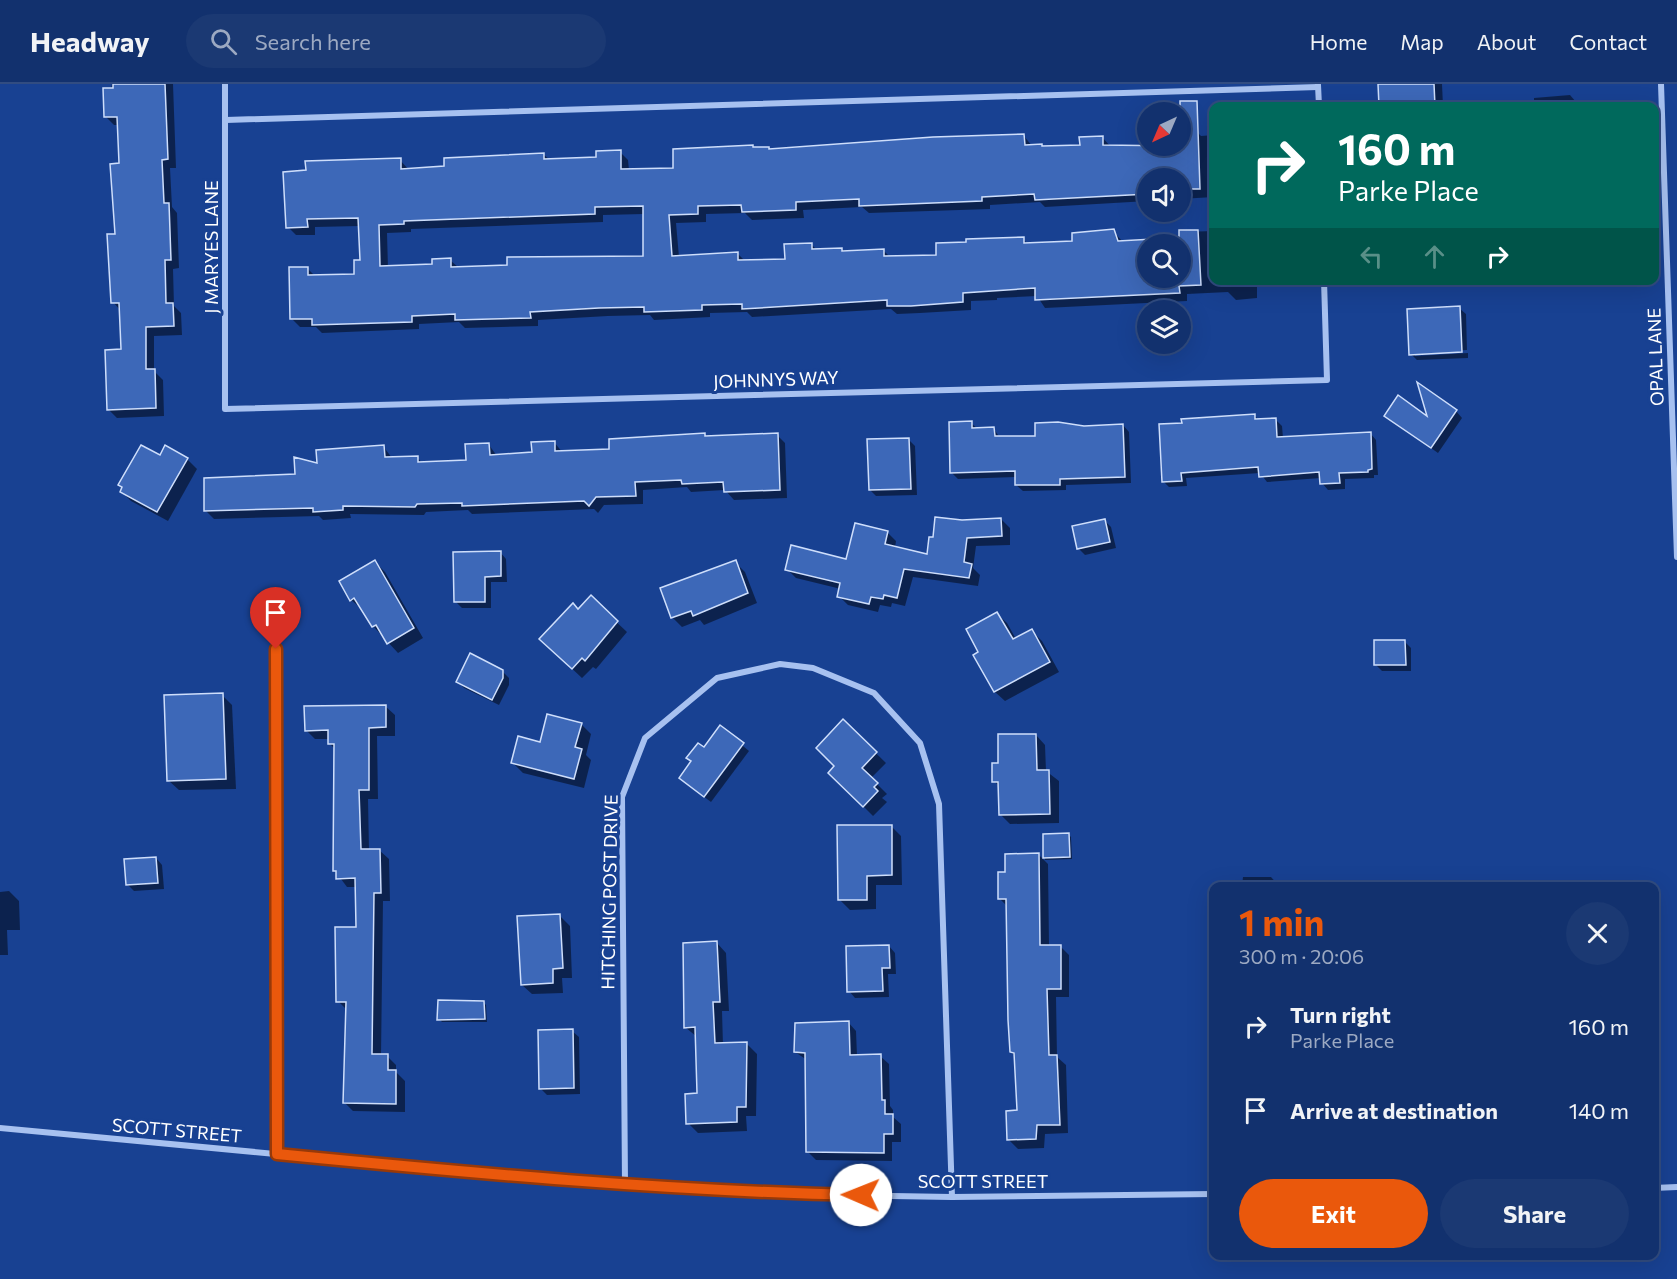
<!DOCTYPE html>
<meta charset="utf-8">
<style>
:root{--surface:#12316e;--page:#1b3973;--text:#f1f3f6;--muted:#9ca9c2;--line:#314c81;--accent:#ea580c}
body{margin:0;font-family:Commissioner,sans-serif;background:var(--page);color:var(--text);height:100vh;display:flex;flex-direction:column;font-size:22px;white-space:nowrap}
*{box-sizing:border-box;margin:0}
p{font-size:20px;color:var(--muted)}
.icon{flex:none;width:33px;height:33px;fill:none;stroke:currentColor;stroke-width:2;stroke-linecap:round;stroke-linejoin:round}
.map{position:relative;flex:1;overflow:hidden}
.details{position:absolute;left:1209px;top:798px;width:450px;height:378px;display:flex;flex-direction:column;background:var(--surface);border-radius:12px;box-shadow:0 6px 24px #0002,0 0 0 2px var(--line)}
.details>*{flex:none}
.hud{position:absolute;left:1209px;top:18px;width:450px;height:183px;border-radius:12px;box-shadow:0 6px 24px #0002,0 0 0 2px var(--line);background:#00695c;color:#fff;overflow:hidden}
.needle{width:39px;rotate:224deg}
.buttons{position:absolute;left:1137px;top:18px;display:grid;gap:12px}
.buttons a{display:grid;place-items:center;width:54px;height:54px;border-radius:50%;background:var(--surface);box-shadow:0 6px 24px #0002,0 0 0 2px var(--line);font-size:30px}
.pin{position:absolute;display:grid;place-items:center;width:51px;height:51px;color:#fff;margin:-62px -26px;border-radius:50% 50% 50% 0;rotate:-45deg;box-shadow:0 0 6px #0007}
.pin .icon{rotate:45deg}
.me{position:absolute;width:66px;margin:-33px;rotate:271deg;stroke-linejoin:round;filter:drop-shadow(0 0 4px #0008)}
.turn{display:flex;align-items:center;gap:21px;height:126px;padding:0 30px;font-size:27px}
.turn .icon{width:78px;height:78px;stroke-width:2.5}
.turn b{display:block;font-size:42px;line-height:51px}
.lanes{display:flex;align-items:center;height:57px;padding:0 30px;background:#0003;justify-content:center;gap:30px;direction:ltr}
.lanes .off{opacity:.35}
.round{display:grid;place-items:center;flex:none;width:63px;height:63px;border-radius:32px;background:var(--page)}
.overview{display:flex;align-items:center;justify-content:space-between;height:102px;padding:0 30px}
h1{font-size:36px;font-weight:700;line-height:45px;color:var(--accent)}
.primary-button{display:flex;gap:12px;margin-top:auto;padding:12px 30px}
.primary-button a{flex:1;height:69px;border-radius:36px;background:var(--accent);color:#fff;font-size:24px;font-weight:700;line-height:69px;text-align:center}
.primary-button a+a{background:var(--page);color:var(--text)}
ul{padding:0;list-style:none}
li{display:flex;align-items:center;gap:18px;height:84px;padding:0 30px}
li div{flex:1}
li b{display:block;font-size:22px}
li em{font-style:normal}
header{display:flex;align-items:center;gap:36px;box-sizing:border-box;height:84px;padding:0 30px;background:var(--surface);border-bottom:2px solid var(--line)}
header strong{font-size:28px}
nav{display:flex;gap:33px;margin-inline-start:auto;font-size:21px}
.search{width:420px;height:54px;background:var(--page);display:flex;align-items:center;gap:15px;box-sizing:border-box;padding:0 21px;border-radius:33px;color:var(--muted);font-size:22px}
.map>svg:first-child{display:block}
.shadow{fill:#0007;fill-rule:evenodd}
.building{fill:#3d68b8;stroke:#cedefb;stroke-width:1.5;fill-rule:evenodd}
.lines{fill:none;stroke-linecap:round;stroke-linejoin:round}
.street{stroke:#a7c1f0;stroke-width:6}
.route-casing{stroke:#983908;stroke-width:15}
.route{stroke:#ea580c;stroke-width:10}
.labels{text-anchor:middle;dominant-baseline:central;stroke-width:6;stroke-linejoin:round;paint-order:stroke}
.street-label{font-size:18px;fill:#fff;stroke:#184192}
</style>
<header>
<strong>Headway</strong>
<div class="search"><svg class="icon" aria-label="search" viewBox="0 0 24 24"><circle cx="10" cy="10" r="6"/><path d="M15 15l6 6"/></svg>Search here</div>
<nav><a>Home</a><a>Map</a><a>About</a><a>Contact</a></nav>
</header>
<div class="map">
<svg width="1677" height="1195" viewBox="0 0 1677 1195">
<rect width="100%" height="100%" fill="#184192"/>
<!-- shadow -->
<g class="shadow">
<polygon points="112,0 173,0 176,84 170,84 172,123 177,129 179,184 173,185 174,222 181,229 182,251 154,252 154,287 163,296 164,332 117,334 108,325 123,267 121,227 113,218 121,81 119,41 114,41 106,33"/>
<polygon points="1381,0 1442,0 1443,22 1380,22"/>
<polygon points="1570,11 1576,18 1576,22 1534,22 1534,14"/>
<path d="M 1197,48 L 1201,52 L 1214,51 L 1214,113 L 1180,115 L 1180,94 L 1148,94 L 1148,117 L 1045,123 L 1040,118 L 990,121 L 990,125 L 869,129 L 862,123 L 803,126 L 804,134 L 752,136 L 745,129 L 706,130 L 706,138 L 676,139 L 679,173 L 737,169 L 746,178 L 787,177 L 811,160 L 817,166 L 883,166 L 891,174 L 938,172 L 1023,155 L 1029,161 L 1074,159 L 1113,147 L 1123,158 L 1181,155 L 1181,148 L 1214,147 L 1214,196 L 1277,196 L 1278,201 L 1257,202 L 1257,214 L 1236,216 L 1228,208 L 1187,210 L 1187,217 L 1045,224 L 1037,212 L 997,214 L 997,216 L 971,217 L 971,226 L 920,229 L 897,230 L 891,225 L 752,233 L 747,228 L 710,229 L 710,233 L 654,236 L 650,231 L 608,232 L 538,236 L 538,242 L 465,244 L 459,238 L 419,240 L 419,245 L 322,249 L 316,243 L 300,243 L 292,235 L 307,184 L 315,192 L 355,191 L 361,177 L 360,142 L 315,143 L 315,151 L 296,151 L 288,143 L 400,76 L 409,86 L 543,70 L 550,76 L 597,75 L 620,68 L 628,76 L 629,86 L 674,86 L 754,65 L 771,67 L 1024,52 L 1032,62 L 1044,64 L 1081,62 L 1102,53 L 1111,63 L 1180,62 ZM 644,130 L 644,173 L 459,184 L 450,176 L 433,182 L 388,184 L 387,149 L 411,148 L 411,145 L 603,138 L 603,131 ZM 1148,160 L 1180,160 L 1180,194 L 1148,194 Z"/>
<polygon points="1459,224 1466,230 1467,266 1415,269 1415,272 1468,269 1468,274 1417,276 1411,270"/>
<polygon points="1456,327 1462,334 1438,369 1386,332 1430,336"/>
<polygon points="1254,331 1259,336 1276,336 1282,342 1283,354 1370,349 1376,356 1378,391 1374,391 1374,394 1345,395 1345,405 1328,406 1322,399 1321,394 1267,398 1260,389 1186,394 1187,402 1169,403 1163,397 1183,340"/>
<polygon points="971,339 978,345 994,345 1000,354 1036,353 1123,341 1129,348 1131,399 1066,401 1066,406 1023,407 1016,401 1016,393 958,395 952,389"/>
<polygon points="777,351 785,359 787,414 734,416 725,406 691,408 687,403 643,406 643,420 604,421 598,429 594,425 472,430 468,426 426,428 424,431 350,430 351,434 323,436 319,432 214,435 206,427 319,381 383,362 392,374 417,373 423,380 468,378 489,361 497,372 533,370 554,358 563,369 611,366 663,352"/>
<polygon points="909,356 915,362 917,411 876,412 870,406"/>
<polygon points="160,373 187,375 197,385 168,437 131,417 122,408"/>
<polygon points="1001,435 1010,444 1010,461 976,462 973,484 980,491 978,502 913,493 905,522 892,519 891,523 880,521 878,528 848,521 839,512 841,505 796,494 787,485 847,477 887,448 896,457 895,464 928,471 934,455 961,438"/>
<polygon points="1105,437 1111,443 1116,464 1085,471 1078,464"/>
<polygon points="500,468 506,475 507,498 491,498 491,524 462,524 456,518"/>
<polygon points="375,478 385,488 423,554 398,569 373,542 362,525 351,516"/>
<polygon points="735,478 745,488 757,519 704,541 700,536 682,543 672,533"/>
<polygon points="591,514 627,548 596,585 593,583 582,594 551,565"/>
<polygon points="997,530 1007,539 1016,555 1032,547 1042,557 1059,588 1005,617 995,608 980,569"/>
<polygon points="1405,558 1411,564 1411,587 1382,587 1376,581"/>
<polygon points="502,587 509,594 509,601 499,621 464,604 458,598"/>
<polygon points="222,611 232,621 236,705 179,706 169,697"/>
<polygon points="385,622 395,631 395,652 377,652 378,715 368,715 369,766 379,766 389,775 390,817 383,817 381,972 387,972 396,981 396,988 405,997 405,1028 353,1027 344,1018 348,927 338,917 358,844 356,803 347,803 335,787 336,666 330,660 330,655 315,655 306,646"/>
<polygon points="843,637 886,679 871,694 887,710 882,714 887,718 873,732 830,689 836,682"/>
<polygon points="581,640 591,650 586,671 591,676 584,704 523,689 513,679 541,659"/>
<polygon points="720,643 749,667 711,718 687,700 704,665"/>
<polygon points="1036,651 1045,661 1046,687 1059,697 1059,739 1010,740 1000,730 1000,703 994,697 999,680"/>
<polygon points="891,742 901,752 902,801 876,801 876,825 850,826 840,816"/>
<polygon points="1068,750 1071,753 1072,775 1045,776 1044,752"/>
<polygon points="1039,771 1048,780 1049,862 1060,862 1069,871 1069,913 1056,913 1057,973 1066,981 1068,1049 1045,1050 1044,1064 1018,1065 1009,1056 1018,1028 1016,973 1011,968 1007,822 1000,815 1006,789"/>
<polygon points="156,774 162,781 164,805 134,807 127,800"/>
<polygon points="1243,793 1271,793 1279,802 1242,802"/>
<polygon points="9,807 19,817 20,846 7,846 8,871 0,871 0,808"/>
<polygon points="560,832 570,842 572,894 562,894 563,909 532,910 522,901"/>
<polygon points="717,859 726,869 729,927 722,927 723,961 747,960 757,970 756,1032 746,1032 747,1047 698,1049 688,1039 699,1010 697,953 685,943"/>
<polygon points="889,862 895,869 896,890 888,890 889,913 855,914 849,907"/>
<polygon points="483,918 486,921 487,938 442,938 439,935"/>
<polygon points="848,938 856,947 857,972 880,972 889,980 890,1022 893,1026 893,1033 901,1040 901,1058 892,1058 892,1077 816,1076 808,1068 807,976 795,968"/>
<polygon points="572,947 579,953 580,1010 547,1011 540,1004"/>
</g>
<!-- building -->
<g class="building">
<polygon points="113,0 165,0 168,75 162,76 164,119 169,119 171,176 165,176 166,219 173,219 174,242 146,243 146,285 155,285 156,324 107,326 105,266 121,265 119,219 111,219 107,150 115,150 110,80 119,79 117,33 104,33 103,4 113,4"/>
<polygon points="1378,0 1434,0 1435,22 1379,22"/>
<path d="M 1180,17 L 1197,17 L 1200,105 L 1180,105 L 1180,94 L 1148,94 L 1148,110 L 1035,116 L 1034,110 L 982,113 L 982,117 L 859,122 L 859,115 L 796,118 L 796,126 L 742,128 L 741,121 L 698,122 L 698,130 L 669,131 L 672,172 L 738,168 L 738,176 L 785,175 L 784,160 L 812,159 L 812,165 L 842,164 L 842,167 L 884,165 L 884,172 L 936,171 L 936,159 L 966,158 L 966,155 L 1024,153 L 1024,159 L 1072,157 L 1072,149 L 1114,145 L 1118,157 L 1154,155 L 1179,153 L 1179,146 L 1198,146 L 1201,201 L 1179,202 L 1180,209 L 1035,216 L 1035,204 L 963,209 L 963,218 L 911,222 L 887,222 L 887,216 L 742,225 L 742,220 L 702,221 L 702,226 L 644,228 L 644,223 L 599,224 L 530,228 L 531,234 L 455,236 L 455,230 L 412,232 L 412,238 L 312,241 L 312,235 L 290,235 L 289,183 L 308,183 L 308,191 L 354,190 L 354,176 L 360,176 L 358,134 L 307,135 L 308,143 L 286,144 L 283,88 L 306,86 L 305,77 L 401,74 L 401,85 L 444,82 L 444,74 L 544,69 L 544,75 L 596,73 L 596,67 L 621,66 L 621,85 L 673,84 L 673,65 L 753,61 L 753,63 L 769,63 L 769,65 L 933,53 L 1024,50 L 1025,61 L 1042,60 L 1042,62 L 1080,61 L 1079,53 L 1103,52 L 1103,61 L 1180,62 ZM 643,122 L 643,172 L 507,173 L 507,181 L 451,183 L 451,174 L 432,175 L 432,180 L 380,182 L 379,141 L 404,140 L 404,137 L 595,130 L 595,123 ZM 1148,160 L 1180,160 L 1180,194 L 1148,194 Z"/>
<polygon points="1460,222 1462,268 1409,271 1407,225"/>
<polygon points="1417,298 1457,326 1431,364 1384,332 1398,311 1427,332"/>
<polygon points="1255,330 1255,335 1276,334 1277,353 1371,348 1372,385 1368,386 1368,388 1339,389 1340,399 1320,400 1319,388 1259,393 1258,383 1181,389 1182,397 1162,398 1159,340 1182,339 1181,335"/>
<polygon points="972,337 972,344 994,343 995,352 1035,352 1035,339 1058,338 1084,342 1123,340 1125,393 1060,395 1060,401 1015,401 1015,387 950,389 949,338"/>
<polygon points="705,349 705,352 778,349 780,406 724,408 723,398 682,400 681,396 635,398 636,412 596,413 589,422 584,417 462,422 462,419 417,420 415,423 343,422 343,426 313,428 313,424 204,427 204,394 295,390 294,373 317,379 316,366 384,361 385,373 418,372 418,378 466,376 465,360 489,359 490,371 532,368 531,358 555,357 555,367 609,365 609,355"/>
<polygon points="909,354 911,405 869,406 867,355"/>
<polygon points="141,361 160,371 165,361 188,374 157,428 120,408 122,403 118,401"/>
<polygon points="935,433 962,436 1001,434 1002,452 967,454 964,478 972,480 969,494 904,485 897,514 884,511 883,515 871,513 869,520 837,513 840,499 785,486 791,461 846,475 855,439 888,447 885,460 927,470 929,453 933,453"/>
<polygon points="1105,435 1110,458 1077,465 1072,442"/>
<polygon points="501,467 501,492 485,493 485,518 454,518 453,468"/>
<polygon points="375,476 414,544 387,560 376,541 372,543 354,514 350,517 339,497"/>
<polygon points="736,476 748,509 693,532 691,527 671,534 660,504"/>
<polygon points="591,511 618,537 585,577 582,574 572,585 539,555 573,519 578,525"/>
<polygon points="997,528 1013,555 1032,545 1050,578 994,608 973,571 978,568 966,545"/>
<polygon points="1374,556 1405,556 1406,581 1374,581"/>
<polygon points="470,569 503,586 503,594 492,616 456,598"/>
<polygon points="223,609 226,695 167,697 164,611"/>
<polygon points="386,621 386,643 369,644 369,706 359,706 361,765 380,765 381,809 374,809 372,970 388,970 388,986 396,986 396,1020 343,1019 346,918 336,918 335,843 356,843 355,794 336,795 336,787 333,787 334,660 328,660 328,646 305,647 304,622"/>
<polygon points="547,630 582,639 575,663 582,665 574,695 511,679 518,652 540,658"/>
<polygon points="843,635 877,668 862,684 878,699 874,703 878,707 863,723 828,689 834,682 816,664"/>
<polygon points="720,641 744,659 704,713 679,694 691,677 686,674 698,659 704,663"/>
<polygon points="998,650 1036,650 1037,686 1049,686 1050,730 999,731 998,698 992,698 992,679 998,679"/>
<polygon points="837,741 892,741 892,791 867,792 867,816 838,816"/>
<polygon points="1069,749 1070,773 1043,774 1043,750"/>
<polygon points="1039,769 1040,861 1061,861 1061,905 1047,905 1049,971 1057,971 1060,1041 1037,1041 1036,1055 1007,1056 1006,1027 1017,1026 1014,969 1010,968 1008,936 1006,815 998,815 998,788 1005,788 1005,770"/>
<polygon points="156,773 158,799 126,801 124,775"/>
<polygon points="560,830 563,884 553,885 553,899 521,901 517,832"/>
<polygon points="717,857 720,918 713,918 715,959 747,958 746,1023 737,1023 737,1038 686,1040 685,1010 697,1009 695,943 684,944 683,859"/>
<polygon points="889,861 890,884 882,884 883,907 847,908 846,862"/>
<polygon points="438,916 484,917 485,935 437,936"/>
<polygon points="849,937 850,971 881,970 882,1016 885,1016 885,1030 893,1030 893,1050 884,1050 884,1069 806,1068 805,969 794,968 795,939"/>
<polygon points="573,945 574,1004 539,1005 538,946"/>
</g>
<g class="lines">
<!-- street -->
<g class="street">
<polyline points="225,0 225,325 1327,296 1324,196"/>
<polyline points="1661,0 1677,473"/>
<polyline points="1318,1 1319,22"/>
<polyline points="226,36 1318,3"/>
<polyline points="276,565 277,1070"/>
<polyline points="0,1044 488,1090 771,1110 952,1113 1214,1110"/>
<polyline points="625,1100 622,713 645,654 717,594 780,580 813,584 874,609 920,659 939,720 952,1113"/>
<polyline points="1654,1104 1677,1103"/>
</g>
</g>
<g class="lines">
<defs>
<path id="route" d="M 276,565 L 277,1070 C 471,1089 666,1107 861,1111"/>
</defs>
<!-- route casing -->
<use href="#route" class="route-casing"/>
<!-- route -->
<use href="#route" class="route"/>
</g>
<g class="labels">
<!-- street labels -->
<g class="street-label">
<text transform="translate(211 163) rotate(-90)">J MARYES LANE</text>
<text transform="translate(1655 273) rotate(-92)">OPAL LANE</text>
<text transform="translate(776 295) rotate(-2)">JOHNNYS WAY</text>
<text transform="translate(609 808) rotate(-89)">HITCHING POST DRIVE</text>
<text transform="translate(177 1046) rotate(5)">SCOTT STREET</text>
<text x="983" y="1097">SCOTT STREET</text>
</g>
</g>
</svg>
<div class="buttons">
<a><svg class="needle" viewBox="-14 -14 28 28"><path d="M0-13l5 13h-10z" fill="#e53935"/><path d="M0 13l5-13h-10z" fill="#9ca9c2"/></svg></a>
<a><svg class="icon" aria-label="sound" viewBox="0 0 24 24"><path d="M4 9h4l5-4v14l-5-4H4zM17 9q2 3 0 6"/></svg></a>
<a><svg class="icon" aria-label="search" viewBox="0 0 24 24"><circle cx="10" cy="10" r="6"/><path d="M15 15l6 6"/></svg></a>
<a><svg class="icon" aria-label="layers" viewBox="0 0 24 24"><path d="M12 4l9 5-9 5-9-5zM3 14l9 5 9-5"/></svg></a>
</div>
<div class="pin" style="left:276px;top:565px;background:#d93025"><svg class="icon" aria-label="arrive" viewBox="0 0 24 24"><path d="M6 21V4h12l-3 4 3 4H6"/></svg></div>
<svg class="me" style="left:861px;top:1111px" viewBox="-20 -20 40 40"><circle r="19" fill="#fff"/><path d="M0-13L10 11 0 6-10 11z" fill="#ea580c"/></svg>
<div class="hud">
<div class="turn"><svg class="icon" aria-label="right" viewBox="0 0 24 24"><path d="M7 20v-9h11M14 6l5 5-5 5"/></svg><div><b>160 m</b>Parke Place</div></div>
<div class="lanes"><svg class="icon off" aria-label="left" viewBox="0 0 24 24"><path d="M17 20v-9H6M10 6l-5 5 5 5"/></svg><svg class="icon off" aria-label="ahead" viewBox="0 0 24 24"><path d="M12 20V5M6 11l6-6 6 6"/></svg><svg class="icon" aria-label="right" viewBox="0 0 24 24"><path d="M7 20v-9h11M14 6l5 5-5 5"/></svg></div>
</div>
<section class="details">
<div class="overview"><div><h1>1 min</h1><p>300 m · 20:06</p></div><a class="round"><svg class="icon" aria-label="close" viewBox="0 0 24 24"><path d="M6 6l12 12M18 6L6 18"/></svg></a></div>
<ul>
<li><svg class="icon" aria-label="right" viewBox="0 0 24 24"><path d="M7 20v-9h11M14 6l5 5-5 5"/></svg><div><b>Turn right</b><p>Parke Place</p></div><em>160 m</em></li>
<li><svg class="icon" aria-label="arrive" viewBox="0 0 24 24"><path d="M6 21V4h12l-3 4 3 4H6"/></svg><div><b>Arrive at destination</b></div><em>140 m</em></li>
</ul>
<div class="primary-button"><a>Exit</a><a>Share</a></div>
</section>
</div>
